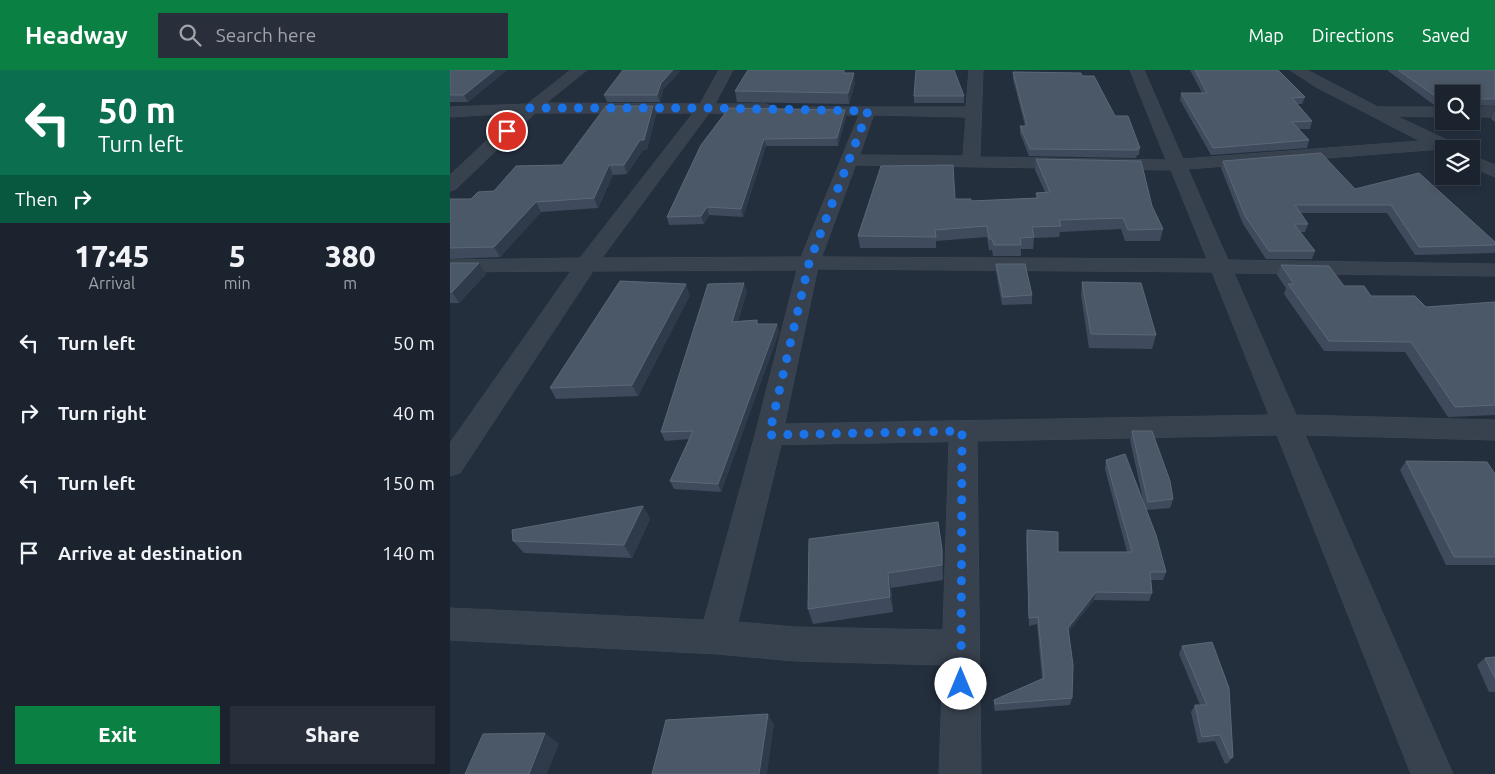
<!DOCTYPE html>
<style>
:root{--surface:#1b232e;--page:#282f3a;--text:#f1f3f6;--muted:#a0a4aa;--line:#39404a;--accent:#0b8043}
body{margin:0;font-family:Ubuntu,sans-serif;background:var(--page);color:var(--text);height:100vh;display:flex;flex-direction:column;font-size:19px;white-space:nowrap}
*{box-sizing:border-box;margin:0}
p{font-size:16px;color:var(--muted)}
.icon{flex:none;width:28px;height:28px;fill:none;stroke:currentColor;stroke-width:2;stroke-linecap:round;stroke-linejoin:round}
.map{position:relative;flex:1;overflow:hidden}
.drawer{display:flex;flex-direction:column;background:var(--surface);width:450px}
.drawer>*{flex:none}
.hud{background:#0b6e4f;color:#fff;overflow:hidden}
.tools{position:absolute;left:985px;top:15px;display:grid;gap:10px}
.tools a{display:grid;place-items:center;width:45px;height:45px;border-radius:0px;background:var(--surface);box-shadow:0 2px 8px #0003,0 0 0 1px var(--line);font-size:25px}
.pin{position:absolute;display:grid;place-items:center;width:42px;height:42px;color:#fff;margin:-21px;border:2px solid #fff;border-radius:50%;box-shadow:0 1px 5px #0007}
.me{position:absolute;width:55px;margin:-28px;rotate:0deg;stroke-linejoin:round;filter:drop-shadow(0 0 4px #0008)}
.turn{display:flex;align-items:center;gap:18px;height:105px;padding:0 15px;font-size:22px}
.turn .icon{width:65px;height:65px;stroke-width:2.5}
.turn b{display:block;font-size:35px;line-height:42px}
.then{display:flex;align-items:center;height:48px;padding:0 15px;background:#0003;gap:10px;font-size:19px}
.eta{display:flex;justify-content:space-evenly;align-items:center;height:85px;text-align:center}
.eta b{font-size:30px;font-weight:800;line-height:35px}
.action{display:flex;gap:10px;margin-top:auto;padding:10px 15px}
.action a{flex:1;height:58px;border-radius:0px;background:var(--accent);color:#fff;font-size:20px;font-weight:800;line-height:58px;text-align:center}
.action a+a{background:var(--page);color:var(--text)}
ul{padding:0;list-style:none}
li{display:flex;align-items:center;gap:15px;height:70px;padding:0 15px}
li div{flex:1}
li b{display:block;font-size:19px}
li em{font-style:normal}
header{display:flex;align-items:center;gap:30px;box-sizing:border-box;height:70px;padding:0 25px;background:var(--accent);color:#fff}
header strong{font-size:24px}
nav{display:flex;gap:28px;margin-inline-start:auto;font-size:18px}
.search{width:350px;height:45px;background:var(--page);display:flex;align-items:center;gap:12px;box-sizing:border-box;padding:0 18px;border-radius:0px;color:var(--muted);font-size:19px}
main{display:flex;flex:1;min-height:0}
.map>svg:first-child{display:block}
.lines{fill:none;stroke-linecap:round;stroke-linejoin:round}
.minor-casing{stroke:#414a57;stroke-width:1}
.minor{fill:#38414e;fill-rule:evenodd}
.wall{fill:#3f4b5c}
.shaded-wall{fill:#2f3b4b}
.building{fill:#4b5868;stroke:#5c6777}
.route{stroke:#1a73e8;stroke-width:9;stroke-dasharray:0 16.2}
</style>
<header>
<strong>Headway</strong>
<div class="search"><svg class="icon" aria-label="search" viewBox="0 0 24 24"><circle cx="10" cy="10" r="6"/><path d="M15 15l6 6"/></svg>Search here</div>
<nav><a>Map</a><a>Directions</a><a>Saved</a></nav>
</header>
<main>
<section class="drawer">
<div class="hud">
<div class="turn"><svg class="icon" aria-label="left" viewBox="0 0 24 24"><path d="M17 20v-9H6M10 6l-5 5 5 5"/></svg><div><b>50 m</b>Turn left</div></div>
<div class="then">Then<svg class="icon" aria-label="right" viewBox="0 0 24 24"><path d="M7 20v-9h11M14 6l5 5-5 5"/></svg></div>
</div>
<div class="eta">
<div><b>17:45</b><p>Arrival</p></div>
<div><b>5</b><p>min</p></div>
<div><b>380</b><p>m</p></div>
</div>
<ul>
<li><svg class="icon" aria-label="left" viewBox="0 0 24 24"><path d="M17 20v-9H6M10 6l-5 5 5 5"/></svg><div><b>Turn left</b></div><em>50 m</em></li>
<li><svg class="icon" aria-label="right" viewBox="0 0 24 24"><path d="M7 20v-9h11M14 6l5 5-5 5"/></svg><div><b>Turn right</b></div><em>40 m</em></li>
<li><svg class="icon" aria-label="left" viewBox="0 0 24 24"><path d="M17 20v-9H6M10 6l-5 5 5 5"/></svg><div><b>Turn left</b></div><em>150 m</em></li>
<li><svg class="icon" aria-label="arrive" viewBox="0 0 24 24"><path d="M6 21V4h12l-3 4 3 4H6"/></svg><div><b>Arrive at destination</b></div><em>140 m</em></li>
</ul>
<div class="action"><a>Exit</a><a>Share</a></div>
</section>
<div class="map">
<svg width="1045" height="704" viewBox="0 0 1045 704">
<rect width="100%" height="100%" fill="#242f3e"/>
<g class="lines">
<defs>
<g id="minor">
<path d="M 121,0 L 137,0 L 96,33 L 250,34 L 269,0 L 283,0 L 265,34 L 316,34 L 321,36 L 324,39 L 321,42 L 316,44 L 259,43 L 152,188 L 351,187 L 409,45 L 359,45 L 354,43 L 351,40 L 354,37 L 516,37 L 519,0 L 533,0 L 530,87 L 716,90 L 680,0 L 694,0 L 733,89 L 970,71 L 866,17 L 840,0 L 857,0 L 928,37 L 994,37 L 994,47 L 946,46 L 997,70 L 999,74 L 997,78 L 991,79 L 738,99 L 778,190 L 1045,194 L 1045,206 L 784,203 L 846,345 L 1045,350 L 1045,370 L 855,365 L 1003,704 L 961,704 L 827,365 L 527,371 L 531,704 L 489,704 L 493,595 L 345,591 L 267,584 L 0,570 L 0,538 L 254,550 L 305,365 L 347,200 L 143,201 L 10,403 L 0,406 L 0,373 L 121,201 L 0,202 L 0,190 L 130,188 L 243,43 L 85,43 L 6,119 L 0,121 L 0,105 L 66,43 L 0,47 L 0,37 L 77,34 ZM 424,45 L 516,47 L 513,86 L 410,85 ZM 406,95 L 721,100 L 757,189 L 372,187 ZM 368,199 L 762,202 L 819,345 L 335,354 ZM 499,372 L 493,560 L 345,557 L 288,552 L 331,375 Z"/>
<rect x="1021" y="37" width="24" height="10"/>
<polygon points="1021,85 1045,95 1045,107 1021,97"/>
</g>
</defs>
<!-- minor casing -->
<use href="#minor" class="minor-casing"/>
<!-- minor -->
<use href="#minor" class="minor"/>
</g>
<!-- wall -->
<g class="wall">
<polygon points="0,0 57,0 18,32 0,32"/>
<polygon points="740,0 828,0 855,27 852,34 847,34 862,51 860,59 848,59 859,70 857,78 761,85 730,30 731,23 752,23"/>
<polygon points="937,0 1045,0 1045,36 1021,35 1021,24 994,24 994,35 984,35"/>
<polygon points="230,1 213,20 210,32 157,32 154,25"/>
<polygon points="563,2 632,6 665,46 690,78 689,85 687,85 686,88 579,86 570,63 570,56 575,56 563,9"/>
<polygon points="397,3 405,13 399,34 287,32 285,21"/>
<rect x="464" y="26" width="50" height="7"/>
<polygon points="1044,42 1045,42 1045,52 1041,49"/>
<polygon points="206,45 197,79 193,80 177,104 163,105 148,138 91,142 50,187 0,189 0,129 21,129 112,95"/>
<polygon points="396,47 388,76 316,76 293,147 259,145 254,154 219,155 217,147 251,75"/>
<polygon points="586,89 702,136 713,159 710,171 675,171 671,159 610,162 609,167 584,168 583,179 571,179 571,186 543,186 542,180 539,180 537,167 486,171 486,178 410,178 408,166 505,129 521,131 586,128 586,123 595,122 585,100"/>
<polygon points="773,91 905,119 1045,172 1045,182 1044,183 965,185 937,143 851,143 858,154 855,162 850,162 865,181 862,189 816,189 793,154 771,98"/>
<polygon points="0,193 29,193 36,204 9,233 0,233"/>
<polygon points="546,194 582,225 582,234 552,235 546,202"/>
<polygon points="831,195 894,216 921,226 976,237 1045,232 1045,345 998,347 955,282 874,281 834,224 836,218 827,205"/>
<polygon points="632,212 706,265 702,279 639,278 631,225"/>
<polygon points="297,221 288,251 307,250 308,254 329,262 271,422 224,419 220,411 239,369 215,371 211,362"/>
<polygon points="240,225 188,326 106,329 100,318"/>
<polygon points="682,361 723,429 720,438 696,440 716,502 713,510 701,510 702,523 699,531 644,530 618,562 622,628 620,635 545,641 544,637 544,630 592,609 587,554 579,556 576,469 577,460 608,482 677,482 655,399 656,390 694,434 680,370"/>
<polygon points="956,391 1045,404 1045,495 996,495 950,400"/>
<polygon points="193,436 200,449 182,488 74,483 63,471"/>
<polygon points="359,469 492,479 493,495 493,510 441,518 443,542 363,554 358,539"/>
<polygon points="732,576 783,687 778,693 775,694 765,671 748,673 741,642 745,635 750,635 729,584"/>
<polygon points="1045,587 1045,622 1039,622 1027,595 1035,588"/>
</g>
<!-- shaded-wall -->
<g class="shaded-wall">
<polygon points="45,0 57,0 18,32 14,25"/>
<polygon points="223,0 230,1 213,20 210,32 207,25 211,13"/>
<polygon points="404,3 405,13 399,34 398,23"/>
<polygon points="203,36 206,45 197,79 193,80 177,104 174,95"/>
<polygon points="395,40 396,47 388,76 387,68"/>
<polygon points="314,69 316,76 293,147 291,139"/>
<polygon points="159,95 163,105 148,138 144,128"/>
<polygon points="86,132 91,142 50,187 44,177"/>
<polygon points="257,137 259,145 254,154 251,146"/>
<polygon points="29,193 36,204 9,233 2,222"/>
<polygon points="294,213 297,221 285,260 282,252"/>
<polygon points="236,214 240,225 188,326 182,315"/>
<polygon points="327,254 329,262 271,422 268,414"/>
<polygon points="193,436 200,449 182,488 174,475"/>
<polygon points="492,479 493,495 493,510 492,495"/>
<polygon points="438,503 441,518 443,542 440,527"/>
<polygon points="646,522 644,530 616,565 618,558"/>
<polygon points="318,644 324,655 317,704 309,704"/>
<polygon points="95,663 109,674 97,704 79,704"/>
</g>
<!-- building -->
<g class="building">
<polygon points="0,0 45,0 14,25 0,25"/>
<polygon points="173,0 223,0 211,13 207,25 154,25"/>
<polygon points="298,0 394,0 394,3 404,3 398,23 285,21"/>
<polygon points="466,0 504,0 514,26 464,26"/>
<polygon points="745,0 828,0 855,27 842,28 862,51 842,52 859,70 763,78 731,23 757,23"/>
<polygon points="948,0 1045,0 1045,29 1021,29 1021,24 994,24 994,28 988,28"/>
<polygon points="563,2 631,3 632,6 644,6 665,46 678,46 690,78 687,78 688,80 580,79 570,56 577,56"/>
<polygon points="156,36 203,36 194,70 190,70 174,95 159,95 144,128 86,132 44,177 0,178 0,129 21,129 28,122 44,121 66,96 112,95"/>
<polygon points="279,38 395,40 387,68 314,69 291,139 257,137 251,146 217,147 251,75"/>
<polygon points="871,83 905,119 969,103 1045,172 1045,175 969,177 941,135 845,135 858,154 844,154 865,181 819,181 795,146 773,91"/>
<polygon points="586,89 691,91 702,136 713,159 678,160 673,148 609,150 611,156 582,157 584,167 570,168 571,175 544,175 542,169 539,169 537,156 485,160 486,167 408,166 431,96 503,95 505,129 521,129 521,131 588,128 586,123 600,122"/>
<polygon points="0,193 29,193 2,222 0,222"/>
<polygon points="546,194 575,194 582,225 553,227"/>
<polygon points="831,195 879,196 894,216 914,216 921,226 965,226 976,237 1045,232 1045,335 1005,337 961,272 879,271 838,214 844,214"/>
<polygon points="170,211 236,214 182,315 100,318"/>
<polygon points="632,212 691,213 706,265 641,264"/>
<polygon points="294,213 282,252 307,250 307,254 327,254 268,414 220,411 243,361 211,362 258,214"/>
<polygon points="682,361 702,361 720,411 723,429 698,432"/>
<polygon points="675,384 706,465 716,502 700,502 702,523 646,522 618,558 623,595 622,628 545,634 544,630 594,608 588,547 579,548 577,460 608,462 608,482 682,482 656,390"/>
<polygon points="956,391 1037,392 1045,404 1045,487 1004,487"/>
<polygon points="193,436 174,475 63,471 62,460"/>
<polygon points="488,452 492,479 492,495 438,503 440,527 358,539 359,469"/>
<polygon points="762,572 779,618 783,687 780,688 770,665 752,667 745,635 757,635 732,576"/>
<polygon points="1045,587 1045,608 1035,588"/>
<polygon points="318,644 309,704 202,704 216,650"/>
<polygon points="95,663 79,704 15,704 33,664"/>
</g>
<g class="lines">
<!-- route -->
<polyline class="route" points="57,61 80,38 255,38 418,41 359,193 319,365 512,361 511,614"/>
</g>
</svg>
<div class="tools">
<a><svg class="icon" aria-label="search" viewBox="0 0 24 24"><circle cx="10" cy="10" r="6"/><path d="M15 15l6 6"/></svg></a>
<a><svg class="icon" aria-label="layers" viewBox="0 0 24 24"><path d="M12 4l9 5-9 5-9-5zM3 14l9 5 9-5"/></svg></a>
</div>
<div class="pin" style="left:57px;top:61px;background:#d93025"><svg class="icon" aria-label="arrive" viewBox="0 0 24 24"><path d="M6 21V4h12l-3 4 3 4H6"/></svg></div>
<svg class="me" style="left:511px;top:614px" viewBox="-20 -20 40 40"><circle r="19" fill="#fff"/><path d="M0-13L10 11 0 6-10 11z" fill="#1a73e8"/></svg>
</div>
</main>
